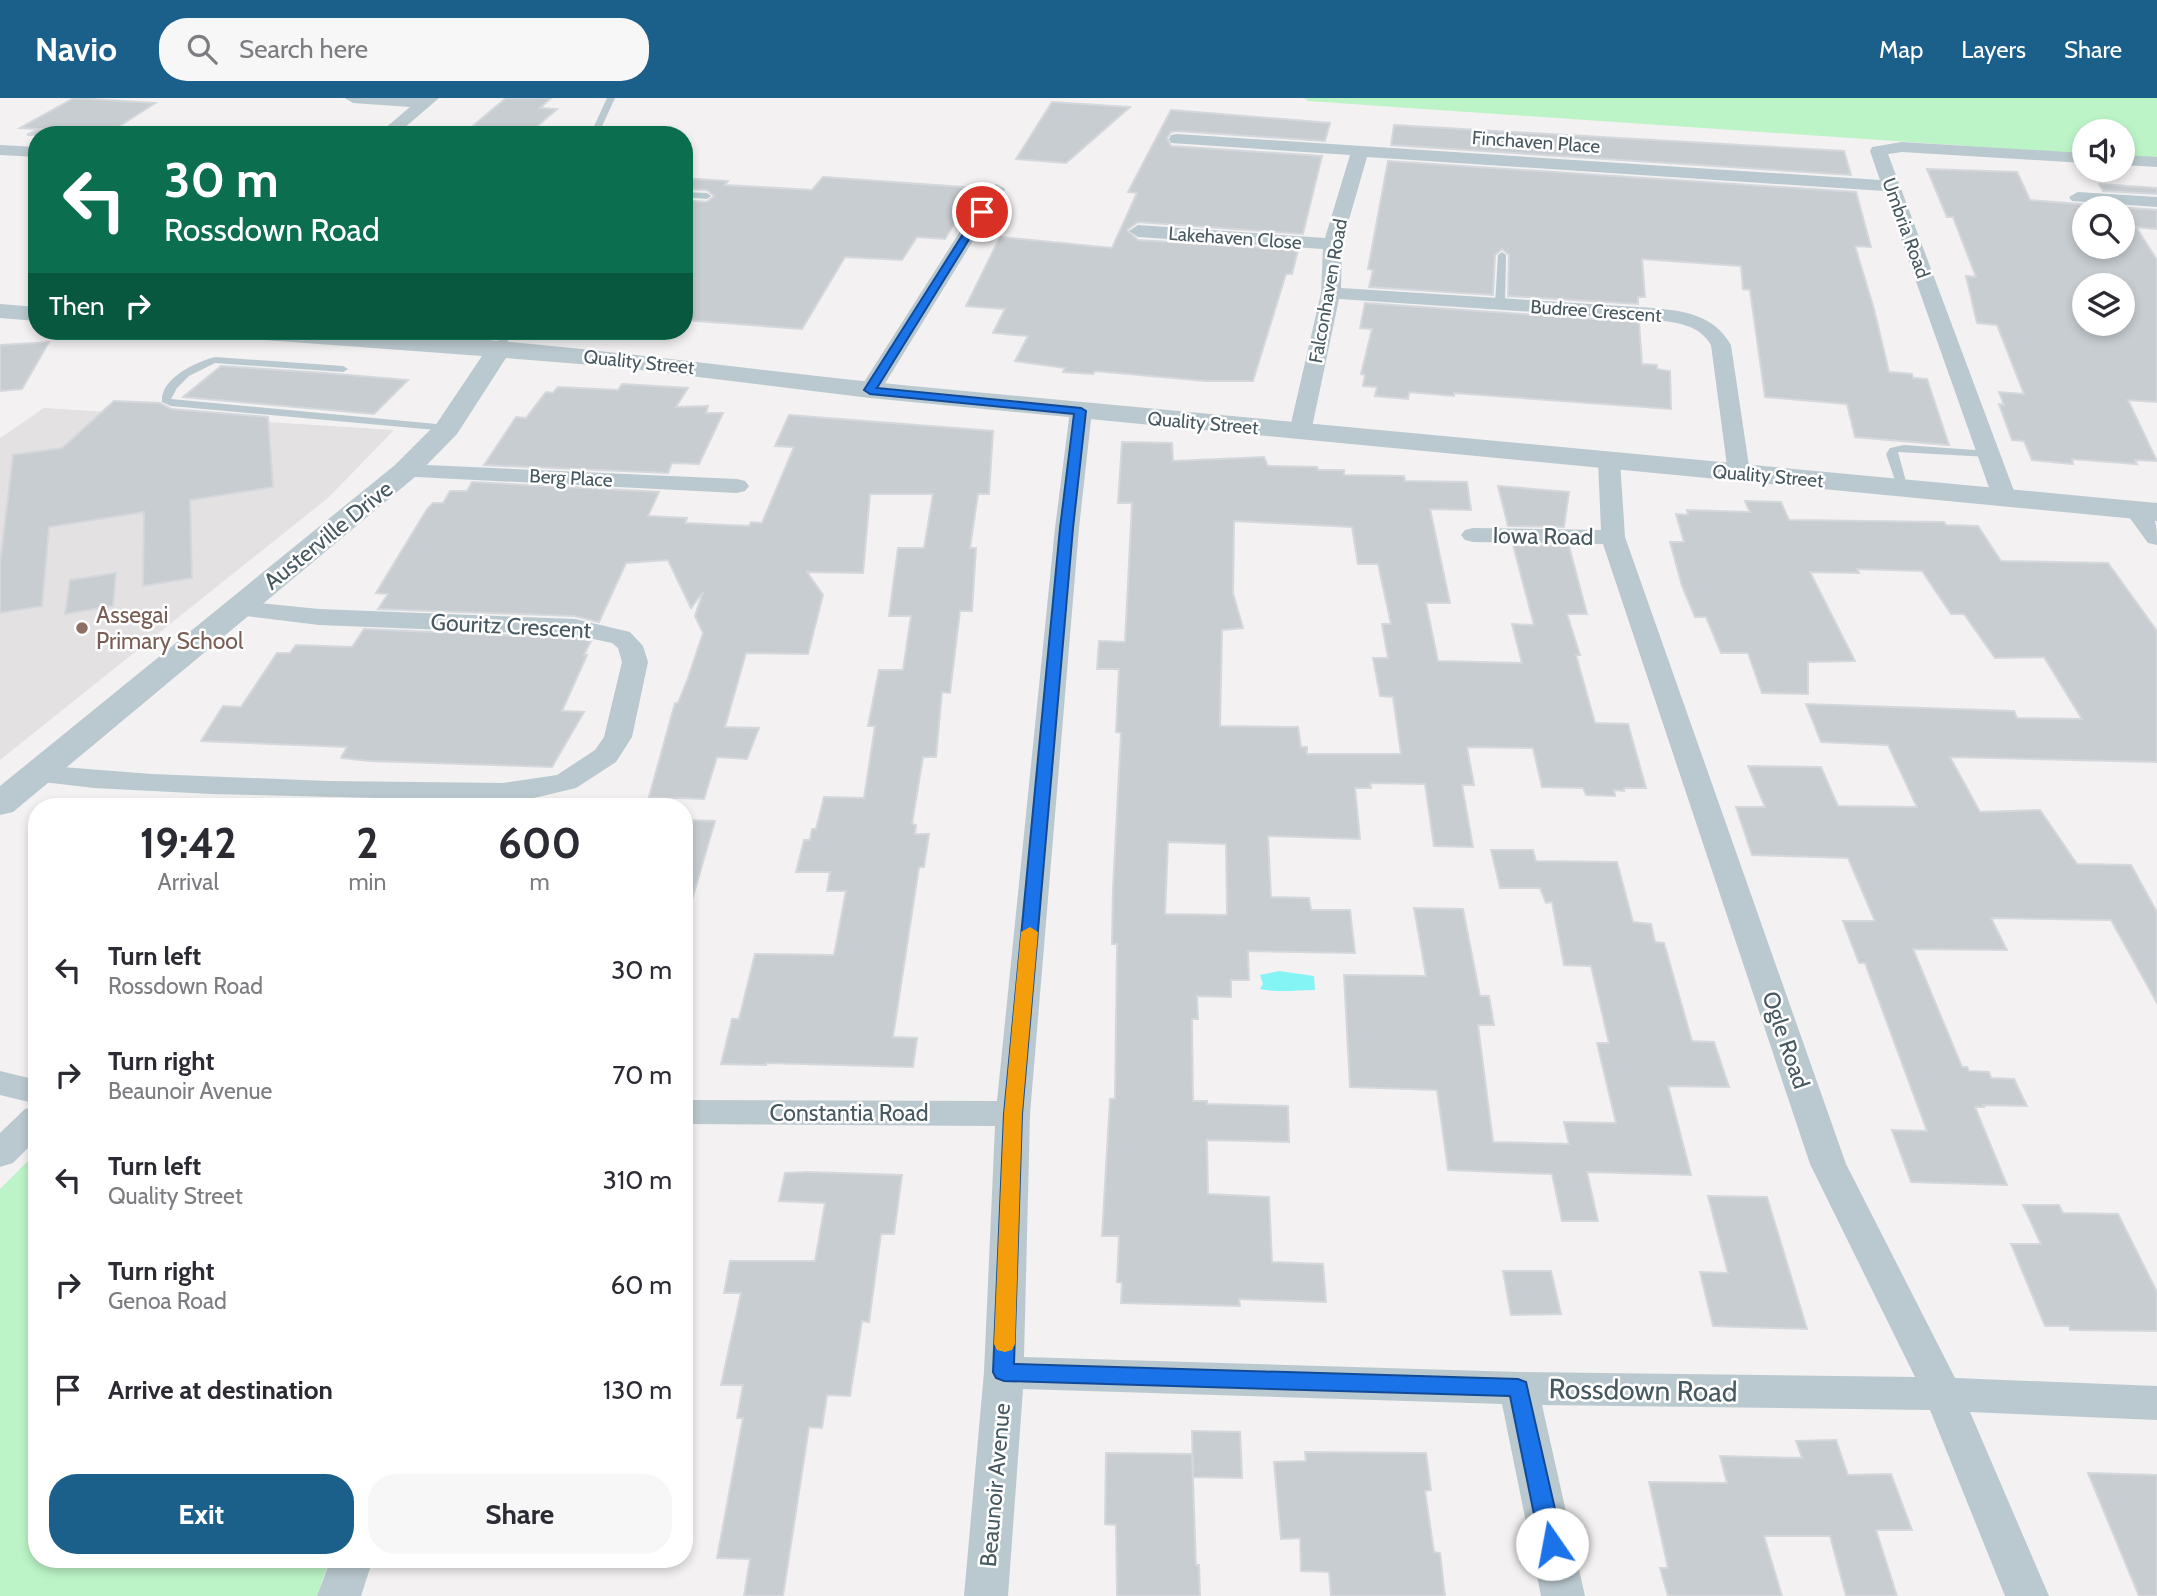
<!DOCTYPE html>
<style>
:root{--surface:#fff;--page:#f7f7f7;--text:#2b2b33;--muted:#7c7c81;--accent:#1b5f8b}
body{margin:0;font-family:Cabin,sans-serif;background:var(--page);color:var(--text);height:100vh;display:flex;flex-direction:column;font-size:26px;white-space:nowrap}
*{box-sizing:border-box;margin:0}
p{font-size:23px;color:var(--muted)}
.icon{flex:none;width:38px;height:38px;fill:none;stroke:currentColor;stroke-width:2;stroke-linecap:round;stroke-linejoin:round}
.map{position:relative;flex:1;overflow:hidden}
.sheet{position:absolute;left:28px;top:700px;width:665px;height:770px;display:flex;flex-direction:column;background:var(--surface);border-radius:28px;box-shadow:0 4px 10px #0003}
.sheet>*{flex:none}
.hud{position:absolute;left:28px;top:28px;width:665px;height:214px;border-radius:28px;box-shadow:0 4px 10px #0003;background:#0b6e4f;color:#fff;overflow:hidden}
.buttons{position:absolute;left:2072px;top:21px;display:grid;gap:14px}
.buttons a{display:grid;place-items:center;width:63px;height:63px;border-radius:50%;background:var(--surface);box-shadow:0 4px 10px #0003;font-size:35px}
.pin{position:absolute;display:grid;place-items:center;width:60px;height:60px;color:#fff;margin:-30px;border:4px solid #fff;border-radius:50%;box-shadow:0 2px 7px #0007}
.me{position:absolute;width:77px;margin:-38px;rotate:348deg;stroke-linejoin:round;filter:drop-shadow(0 0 5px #0008)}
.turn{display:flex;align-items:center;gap:24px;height:147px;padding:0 21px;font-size:32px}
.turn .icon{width:91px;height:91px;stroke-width:2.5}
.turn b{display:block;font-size:49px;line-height:60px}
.then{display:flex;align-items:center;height:66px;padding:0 21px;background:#0003;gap:14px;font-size:26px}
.eta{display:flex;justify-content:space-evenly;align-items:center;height:119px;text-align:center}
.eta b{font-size:42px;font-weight:700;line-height:49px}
.primary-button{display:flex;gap:14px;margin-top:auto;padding:14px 21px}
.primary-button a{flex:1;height:80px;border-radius:28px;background:var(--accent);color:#fff;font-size:28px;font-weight:700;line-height:80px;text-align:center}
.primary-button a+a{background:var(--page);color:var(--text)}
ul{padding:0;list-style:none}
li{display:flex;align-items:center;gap:21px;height:105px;padding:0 21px}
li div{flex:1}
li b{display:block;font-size:26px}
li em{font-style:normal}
header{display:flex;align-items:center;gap:42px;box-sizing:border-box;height:98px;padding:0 35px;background:var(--accent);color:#fff}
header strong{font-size:33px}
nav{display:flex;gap:38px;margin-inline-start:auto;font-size:24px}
.search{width:490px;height:63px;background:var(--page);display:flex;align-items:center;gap:18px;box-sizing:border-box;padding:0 24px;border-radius:28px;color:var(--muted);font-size:26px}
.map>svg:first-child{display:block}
.education{fill:#e4e1e3}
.green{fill:#bcf4c7}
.water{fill:#85f4f5}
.building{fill:#c7cdd1;stroke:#d4d8dd;stroke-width:2;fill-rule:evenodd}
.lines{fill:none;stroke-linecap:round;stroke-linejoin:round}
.service{fill:#bac9cf;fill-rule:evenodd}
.minor{fill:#bac9cf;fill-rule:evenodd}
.tertiary{fill:#bac9cf;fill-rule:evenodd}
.route{fill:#1a73e8;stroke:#114b97;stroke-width:2}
.slow{fill:#f59e0b}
.education-dot{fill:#8d6e63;stroke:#fff;stroke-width:2.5}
.labels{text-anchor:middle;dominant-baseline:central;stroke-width:5;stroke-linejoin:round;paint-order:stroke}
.far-street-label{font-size:19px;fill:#465960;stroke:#fff}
.street-label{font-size:23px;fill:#465960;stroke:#fff}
.education-label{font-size:23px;fill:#785e54;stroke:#fff;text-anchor:start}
.near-street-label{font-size:28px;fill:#465960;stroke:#fff}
</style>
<header>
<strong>Navio</strong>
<div class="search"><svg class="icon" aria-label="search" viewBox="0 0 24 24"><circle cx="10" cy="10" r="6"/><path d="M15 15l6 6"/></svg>Search here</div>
<nav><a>Map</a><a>Layers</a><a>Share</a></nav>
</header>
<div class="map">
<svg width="2157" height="1498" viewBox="0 0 2157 1498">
<rect width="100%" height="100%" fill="#f3f1f1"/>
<!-- education -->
<polygon class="education" points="44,310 394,332 329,399 0,662 0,340"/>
<!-- green -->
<g class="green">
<polygon points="1304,0 2157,0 2157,61 2123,59 2123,33 2084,33 2084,56 1308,3"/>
<polygon points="37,1054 37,1461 330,1461 317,1498 0,1498 0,1091"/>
</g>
<!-- water -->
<path class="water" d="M 1279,873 L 1314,878 L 1315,892 C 1296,892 1279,895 1260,891 L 1263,886 L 1260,877 Z"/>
<!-- building -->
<g class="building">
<polygon points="74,0 155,5 106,37 27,37 39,31 20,30"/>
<polygon points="506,0 551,0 540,10 557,11 527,37 462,37"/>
<polygon points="1052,4 1130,9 1066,65 1016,61"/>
<polygon points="1171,12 1330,25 1325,43 1177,33 1171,34 1167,40 1171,48 1322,58 1303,136 1138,124 1127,132 1138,142 1298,152 1292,176 1286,176 1253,283 1206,283 1095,273 1093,276 1063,274 1065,270 1015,263 1028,238 993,235 1005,211 966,208 1000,139 1112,150 1137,95 1128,94"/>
<polygon points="1394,27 1844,53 1851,77 1391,47"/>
<polygon points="1388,63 1856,94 1871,149 1855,148 1874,211 1889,274 1912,276 1913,280 1927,281 1949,347 1855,339 1847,306 1765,299 1750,192 1743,191 1741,168 1642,161 1645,199 1638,199 1638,206 1508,198 1509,157 1502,151 1495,157 1493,197 1369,189 1373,172 1368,171"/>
<path d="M 1927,71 L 2017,74 L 2030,102 L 2157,112 L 2157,131 L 2136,129 L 2157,162 L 2157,304 L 2128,302 L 2157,363 L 2135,362 L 2137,366 L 2072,361 L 2073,366 L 2032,362 L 2024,343 L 2012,342 L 1999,306 L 2004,307 L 1999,294 L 2024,296 L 1997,227 L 1977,225 L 1966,178 L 1976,179 L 1953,119 L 1947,119 ZM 2084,110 L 2123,110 L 2123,149 L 2084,149 ZM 2084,187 L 2123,187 L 2123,226 L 2084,226 Z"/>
<polygon points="823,79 976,90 945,141 917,139 902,162 845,159 802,231 684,222 684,102 707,104 714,98 707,92 684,91 684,80 728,83 725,87 812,92"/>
<polygon points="2099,86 2157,90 2157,96 2103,93"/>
<polygon points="1365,205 1639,224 1642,266 1657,267 1657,271 1670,273 1671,311 1454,295 1454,298 1409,294 1408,301 1375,298 1377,289 1363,288 1365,277 1361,276 1372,231 1360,230"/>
<polygon points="49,244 22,291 0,293 0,247"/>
<polygon points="221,268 325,275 408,282 374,316 183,299"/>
<polygon points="622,286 688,290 676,309 708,308 706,315 723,315 699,366 672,365 668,375 484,367 516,319 526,320 546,294 553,295 558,289 618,292"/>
<polygon points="114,303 160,305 171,311 268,319 273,389 190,402 192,480 143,488 144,414 49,429 42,508 0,515 0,465 13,357 62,350"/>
<polygon points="789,317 993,333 989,396 978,396 970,450 976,450 972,513 960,513 950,595 942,594 936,659 923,659 912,726 916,727 915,736 929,736 924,769 919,769 893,939 917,940 913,969 766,965 766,967 721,966 732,921 739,921 755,856 834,857 846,793 827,793 830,774 796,774 804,742 810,742 812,731 816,731 824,699 864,700 875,628 868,628 879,572 903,572 911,518 889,518 898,450 924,450 933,396 870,396 863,475 807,474 823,497 808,556 746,555 725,629 759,630 747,661 717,659 704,701 649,699 675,605 678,605 688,580 703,535 695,518 703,494 691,510 668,462 626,465 599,524 575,518 378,511 388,496 376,495 427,411 433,405 443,405 450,393 467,393 472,384 659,394 648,418 687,420 685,425 749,428 751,424 762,425 794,349 775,348"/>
<path d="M 1122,344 L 1172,345 L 1173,363 L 1264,359 L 1268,368 L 1317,369 L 1318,372 L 1344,372 L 1344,377 L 1404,378 L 1405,383 L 1467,384 L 1471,412 L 1430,411 L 1450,505 L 1426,505 L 1438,563 L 1522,565 L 1512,526 L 1534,527 L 1513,447 L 1569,448 L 1587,516 L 1567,516 L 1580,557 L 1576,557 L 1595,625 L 1628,626 L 1646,690 L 1624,690 L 1624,693 L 1614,692 L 1615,698 L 1586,697 L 1583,690 L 1542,689 L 1533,650 L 1467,649 L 1474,687 L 1462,687 L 1473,749 L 1434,748 L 1425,686 L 1370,685 L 1371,690 L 1355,690 L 1360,741 L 1268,738 L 1271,799 L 1309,800 L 1311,812 L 1350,812 L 1355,855 L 1248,853 L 1249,882 L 1231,882 L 1231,899 L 1197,898 L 1198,921 L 1192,921 L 1193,1003 L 1207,1003 L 1207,1006 L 1288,1008 L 1289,1044 L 1207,1042 L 1208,1096 L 1269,1099 L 1272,1164 L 1323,1166 L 1326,1204 L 1239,1201 L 1240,1208 L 1121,1205 L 1122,1185 L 1117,1184 L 1119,1138 L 1102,1138 L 1110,1001 L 1115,1001 L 1117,846 L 1112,846 L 1113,791 L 1121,635 L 1116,634 L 1119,571 L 1097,571 L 1099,543 L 1125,544 L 1132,405 L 1118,405 ZM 1234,423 L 1352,429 L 1358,466 L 1378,466 L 1391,526 L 1382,526 L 1388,560 L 1373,560 L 1380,598 L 1393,599 L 1401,656 L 1307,656 L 1307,649 L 1301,649 L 1298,629 L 1220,628 L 1222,532 L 1243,530 L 1233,495 ZM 1168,744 L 1226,746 L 1227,817 L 1165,816 Z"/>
<polygon points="1498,388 1569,394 1564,429 1508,428"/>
<polygon points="1745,403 1781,404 1789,422 1944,424 1946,427 1978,428 2001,463 2108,465 2157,533 2157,664 1950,659 1980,714 2040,712 2077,766 2131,767 2157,814 2157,905 2111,822 1991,820 2007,852 1913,851 1962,969 1967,969 1969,973 1989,974 1991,980 2014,981 2027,1008 1983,1007 1984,1009 1975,1009 2007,1087 1911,1084 1892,1032 1927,1033 1865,865 1859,865 1843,823 1875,823 1848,760 1752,757 1736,709 1765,709 1748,668 1821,669 1838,708 1917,709 1888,647 1821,644 1806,606 2014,613 2017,620 2082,621 2044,559 1995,560 1964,516 1951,516 1922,473 1857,471 1859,475 1810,474 1855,563 1808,564 1808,596 1762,595 1748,555 1721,555 1706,519 1695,519 1682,488 1670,444 1684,444 1676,416 1688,417 1687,412 1750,414"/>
<polygon points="116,475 113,508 65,516 70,482"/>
<polygon points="364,531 575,540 591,543 584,557 587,557 562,613 584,614 552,669 370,663 341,660 347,649 201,643 223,608 241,609 277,555 290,555 296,547 352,549"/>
<polygon points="684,722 715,723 692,802 684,801"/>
<polygon points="1491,752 1533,752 1536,763 1617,764 1633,824 1651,826 1655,844 1664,845 1692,943 1714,944 1729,989 1668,988 1691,1077 1587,1074 1598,1123 1562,1123 1552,1076 1448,1072 1437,992 1350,989 1344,877 1426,878 1414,810 1463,811 1480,898 1489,898 1494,927 1478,927 1493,1044 1569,1046 1564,1024 1616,1025 1597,945 1609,945 1591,868 1564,867 1552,804 1546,805 1540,790 1500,790"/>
<polygon points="808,1074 902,1077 894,1136 881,1136 869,1224 862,1223 850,1298 827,1297 822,1330 809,1329 783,1498 744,1498 750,1461 717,1460 743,1320 737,1320 743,1287 721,1287 741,1195 724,1195 730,1163 815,1163 825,1105 779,1103 785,1075"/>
<polygon points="1708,1098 1767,1099 1807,1231 1713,1228 1700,1174 1728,1175"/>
<polygon points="2023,1107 2059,1107 2063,1115 2118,1116 2157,1194 2157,1233 2070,1232 2069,1228 2045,1228 2011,1146 2041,1146"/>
<polygon points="1503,1173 1551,1173 1561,1216 1511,1217"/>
<polygon points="1192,1333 1240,1334 1242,1380 1193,1379"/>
<polygon points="1836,1342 1848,1377 1891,1376 1912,1432 1876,1432 1897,1498 1846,1498 1830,1438 1764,1438 1782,1498 1668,1498 1660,1470 1668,1470 1649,1384 1727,1385 1720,1358 1802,1360 1796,1343"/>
<polygon points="1305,1354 1426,1355 1431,1392 1425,1393 1434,1454 1440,1455 1445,1498 1331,1498 1329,1474 1301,1473 1300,1440 1281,1441 1274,1364 1306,1363"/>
<polygon points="1106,1355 1192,1356 1196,1467 1199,1467 1200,1498 1117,1498 1116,1427 1105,1426"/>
<polygon points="2088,1375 2157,1377 2157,1498 2139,1498"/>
</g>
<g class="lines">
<!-- service -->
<g class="service">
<polygon points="607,0 615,0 598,37 590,37"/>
<polygon points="684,94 707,95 711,98 707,101 684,99"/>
<polygon points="1502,154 1506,157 1505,206 1500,209 1495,206 1498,157"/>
<polygon points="502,233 512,233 505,250 500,253 495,250"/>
<path d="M 215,259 L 343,268 L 348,271 L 343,274 L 215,265 L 189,278 L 177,290 L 171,301 L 447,327 L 452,330 L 447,333 L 171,308 L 162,304 C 160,281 195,264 215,259 Z"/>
<polygon points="1904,347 1989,353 1994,356 1989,359 1898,354 1908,391 1903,394 1898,391 1886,356 1890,350"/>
</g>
<!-- minor -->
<g class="minor">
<polygon points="345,0 439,0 396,37 377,37 410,9 353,5"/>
<path d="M 1177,36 L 1880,82 L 1870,53 L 1872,49 L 1902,44 L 2084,55 L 2084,65 L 1902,54 L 1888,56 L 2017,401 L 2013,406 L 1997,406 L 1993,401 L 1884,93 L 1367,59 L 1342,146 L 1341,190 L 1653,210 C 1685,213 1714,217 1731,247 L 1750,375 L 1747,380 L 1731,380 L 1728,375 L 1711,247 C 1699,226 1675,224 1653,222 L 1339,201 L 1311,334 L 1308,339 L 1292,339 L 1289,334 L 1321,195 L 1323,151 L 1138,139 L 1129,133 L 1138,127 L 1325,140 L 1350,57 L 1171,45 L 1169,41 L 1171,37 Z"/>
<polygon points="0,47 37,49 37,59 0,57"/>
<polygon points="2123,57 2157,59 2157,69 2123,67"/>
<polygon points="996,86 1005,91 881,292 878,297 862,297 859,292 987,91"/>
<polygon points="2078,94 2157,99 2157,109 2072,103 2069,99"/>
<polygon points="1081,306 1089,308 1092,313 1079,430 1030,1016 1024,1259 1519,1274 1915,1279 1810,1066 1603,446 1473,444 1465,442 1461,437 1465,432 1473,430 1601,432 1598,363 1601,358 1617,358 1620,363 1625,439 1846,1066 1955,1280 2157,1288 2157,1322 1970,1314 2049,1498 2005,1498 1930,1312 1542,1307 1585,1498 1541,1498 1502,1306 1023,1291 1008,1498 964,1498 984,1274 995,1028 684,1026 684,1002 997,1003 1055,430 1070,313 1073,308"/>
<polygon points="405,366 737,381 745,383 749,388 745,393 737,395 397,378 394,373 397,368"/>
<path d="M 2136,405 C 2157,410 2157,429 2157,447 L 2148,445 L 2124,412 L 2128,407 Z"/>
<polygon points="238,503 319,511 575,521 630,534 643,548 648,564 632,639 616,664 576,690 534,700 503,703 211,696 94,690 26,682 22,676 26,670 36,667 152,676 328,683 503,685 557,677 595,652 604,639 622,564 618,550 612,545 575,537 319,527 229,516 225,511 229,506"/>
<polygon points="0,973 37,982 37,1006 0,997"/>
<polygon points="37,1008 37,1041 13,1065 0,1069 0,1035 25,1011"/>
<polygon points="331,1461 373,1461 361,1498 317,1498"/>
</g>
<!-- tertiary -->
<g class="tertiary">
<polygon points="0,206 37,209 37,223 0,220"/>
<path d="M 237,233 C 464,227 687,267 912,288 C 1327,327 1742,366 2157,405 L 2157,423 L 870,300 L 617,269 L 506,260 L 457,336 L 415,379 L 13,714 L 0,717 L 0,688 L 395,367 L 437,325 L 482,258 L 250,241 L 241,238 Z"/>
</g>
</g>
<!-- route -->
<polygon class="route" points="982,111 986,114 877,290 1081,310 1086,313 1073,430 1022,1016 1014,1266 1518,1281 1526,1284 1563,1446 1560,1453 1552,1456 1544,1453 1540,1446 1510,1298 1004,1283 996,1280 993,1274 1004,1016 1060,430 1074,316 870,296 864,292 977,114"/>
<!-- slow -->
<polygon class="slow" points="1030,829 1038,834 1022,1016 1015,1246 1012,1252 1005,1254 997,1252 994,1246 1004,1016 1021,834"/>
<!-- markers -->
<circle class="education-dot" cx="82" cy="530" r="7"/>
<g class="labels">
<!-- far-street labels -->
<g class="far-street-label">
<text transform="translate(1536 44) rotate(4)">Finchaven Place</text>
<text transform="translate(1906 130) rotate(70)">Umbria Road</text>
<text transform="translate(1235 140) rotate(4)">Lakehaven Close</text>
<text transform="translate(1328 193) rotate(-80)">Falconhaven Road</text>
<text transform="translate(1596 213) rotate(4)">Budree Crescent</text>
<text transform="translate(639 264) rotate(6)">Quality Street</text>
<text transform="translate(1203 325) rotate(5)">Quality Street</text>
<text transform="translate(1768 378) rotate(5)">Quality Street</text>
<text transform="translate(571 380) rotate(3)">Berg Place</text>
</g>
<!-- street labels -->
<g class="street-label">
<text transform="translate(328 437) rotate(-39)">Austerville Drive</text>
<text transform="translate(1543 438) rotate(1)">Iowa Road</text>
<text transform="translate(511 528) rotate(3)">Gouritz Crescent</text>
<text transform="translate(1786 942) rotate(71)">Ogle Road</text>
<text x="849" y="1015">Constantia Road</text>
<text transform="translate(995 1387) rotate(-85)">Beaunoir Avenue</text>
</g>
<!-- education labels -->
<g class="education-label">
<text x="96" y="517">Assegai<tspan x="96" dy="26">Primary School</tspan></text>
</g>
<!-- near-street labels -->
<g class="near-street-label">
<text transform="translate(1643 1292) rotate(1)">Rossdown Road</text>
</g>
</g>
</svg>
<div class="buttons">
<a><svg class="icon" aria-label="sound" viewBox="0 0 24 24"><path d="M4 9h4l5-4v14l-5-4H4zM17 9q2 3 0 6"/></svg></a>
<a><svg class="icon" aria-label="search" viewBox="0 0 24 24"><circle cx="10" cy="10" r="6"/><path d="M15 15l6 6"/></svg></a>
<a><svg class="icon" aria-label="layers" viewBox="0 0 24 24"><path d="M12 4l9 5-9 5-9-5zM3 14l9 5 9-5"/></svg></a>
</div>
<div class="pin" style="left:982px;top:114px;background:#d93025"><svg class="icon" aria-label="arrive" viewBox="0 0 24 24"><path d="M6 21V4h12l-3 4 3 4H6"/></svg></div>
<svg class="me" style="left:1552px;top:1446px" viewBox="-20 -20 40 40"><circle r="19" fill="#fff"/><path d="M0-13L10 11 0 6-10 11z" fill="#1a73e8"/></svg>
<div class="hud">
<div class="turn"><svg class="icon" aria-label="left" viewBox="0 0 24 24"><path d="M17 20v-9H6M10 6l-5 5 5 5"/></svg><div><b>30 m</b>Rossdown Road</div></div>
<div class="then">Then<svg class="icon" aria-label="right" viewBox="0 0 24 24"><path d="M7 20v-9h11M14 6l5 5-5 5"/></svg></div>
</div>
<section class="sheet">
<div class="eta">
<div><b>19:42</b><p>Arrival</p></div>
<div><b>2</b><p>min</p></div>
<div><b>600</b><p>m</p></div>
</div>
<ul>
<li><svg class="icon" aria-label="left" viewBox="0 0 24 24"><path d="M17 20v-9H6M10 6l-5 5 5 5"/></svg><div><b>Turn left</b><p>Rossdown Road</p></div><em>30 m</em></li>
<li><svg class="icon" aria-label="right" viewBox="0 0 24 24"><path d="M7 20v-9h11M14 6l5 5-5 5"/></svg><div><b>Turn right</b><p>Beaunoir Avenue</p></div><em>70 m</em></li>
<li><svg class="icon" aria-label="left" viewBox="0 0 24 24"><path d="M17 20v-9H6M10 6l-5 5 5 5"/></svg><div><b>Turn left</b><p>Quality Street</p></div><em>310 m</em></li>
<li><svg class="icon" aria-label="right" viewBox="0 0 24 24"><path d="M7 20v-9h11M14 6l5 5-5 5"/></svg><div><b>Turn right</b><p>Genoa Road</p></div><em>60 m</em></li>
<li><svg class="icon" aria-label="arrive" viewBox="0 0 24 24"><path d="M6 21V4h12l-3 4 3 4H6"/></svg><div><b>Arrive at destination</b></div><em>130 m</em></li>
</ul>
<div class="primary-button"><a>Exit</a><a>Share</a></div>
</section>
</div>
